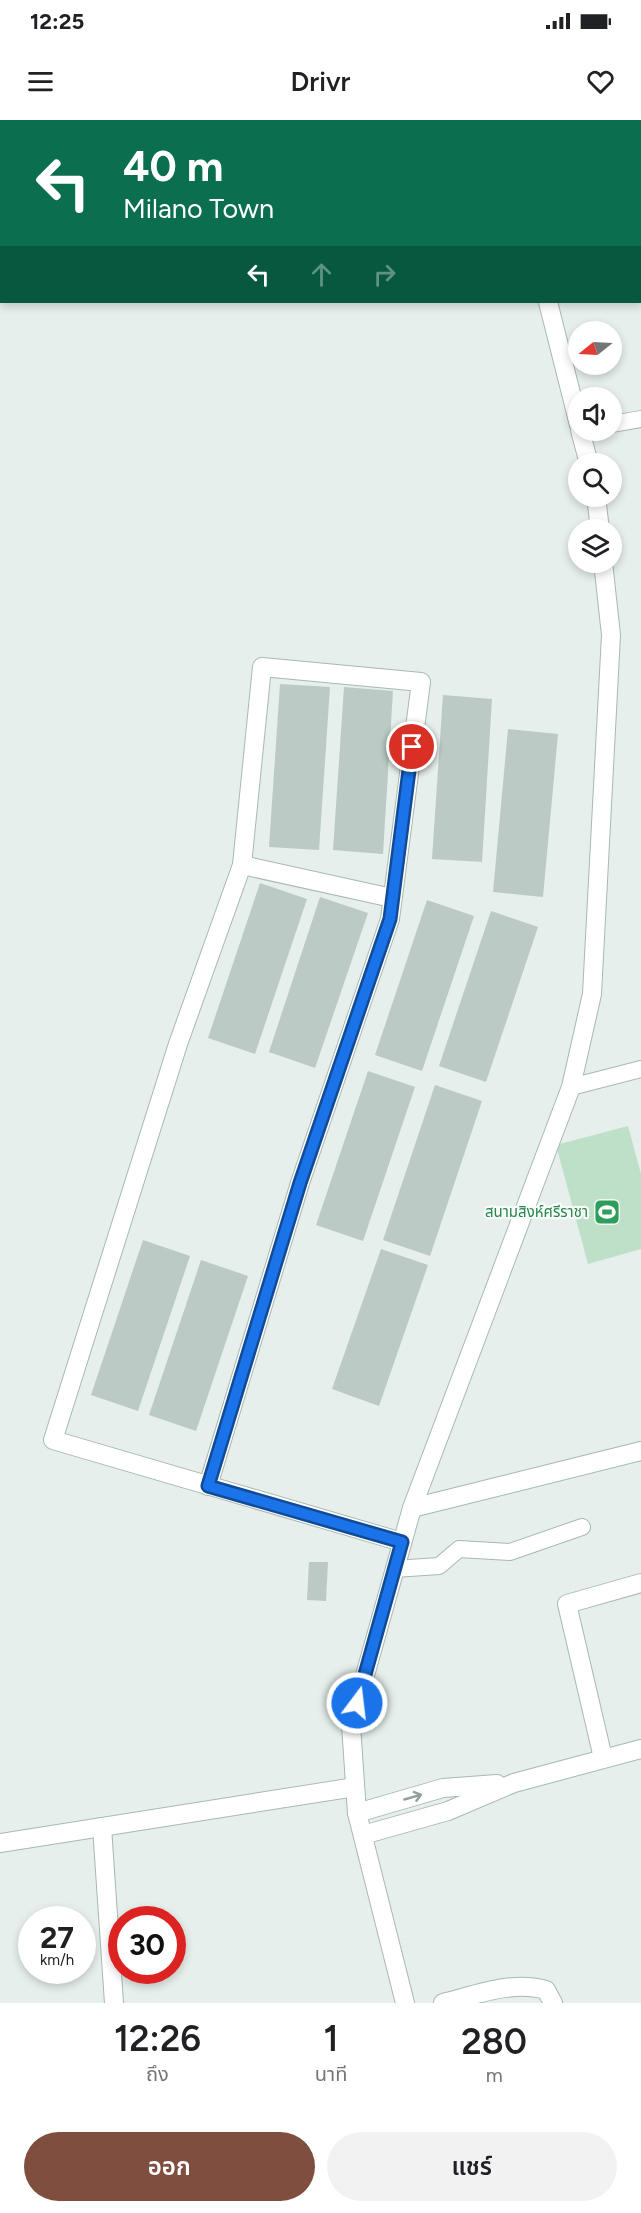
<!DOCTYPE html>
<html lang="th">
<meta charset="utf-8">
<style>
:root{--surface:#fff;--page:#f2f2f2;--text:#202124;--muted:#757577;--accent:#7f4e3f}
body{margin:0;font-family:Figtree,"Noto Sans Thai",sans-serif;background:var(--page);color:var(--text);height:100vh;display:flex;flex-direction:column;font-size:22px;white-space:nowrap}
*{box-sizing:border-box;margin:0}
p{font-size:20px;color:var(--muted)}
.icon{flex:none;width:33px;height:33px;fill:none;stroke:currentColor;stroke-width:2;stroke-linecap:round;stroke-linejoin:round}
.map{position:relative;height:1883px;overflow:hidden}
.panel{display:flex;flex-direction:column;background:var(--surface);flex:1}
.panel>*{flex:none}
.hud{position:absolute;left:0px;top:0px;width:642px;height:183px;box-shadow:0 3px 9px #0003;background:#0b6e4f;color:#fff;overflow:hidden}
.needle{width:39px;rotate:252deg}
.tools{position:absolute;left:568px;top:201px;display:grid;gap:12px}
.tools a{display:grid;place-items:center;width:54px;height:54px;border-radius:50%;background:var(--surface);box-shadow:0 3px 9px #0003;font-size:30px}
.speed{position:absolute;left:18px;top:1786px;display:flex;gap:12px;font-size:30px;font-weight:700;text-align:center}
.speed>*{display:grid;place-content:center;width:78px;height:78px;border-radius:50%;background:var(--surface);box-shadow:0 3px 9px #0003;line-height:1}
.speed small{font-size:15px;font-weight:400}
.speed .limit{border:9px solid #d22;background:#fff;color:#111}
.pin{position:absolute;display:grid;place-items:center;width:51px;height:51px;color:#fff;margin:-26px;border:3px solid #fff;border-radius:50%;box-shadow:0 2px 6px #0007}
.me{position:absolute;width:66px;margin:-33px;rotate:15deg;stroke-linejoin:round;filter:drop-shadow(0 0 4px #0008)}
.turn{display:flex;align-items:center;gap:21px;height:126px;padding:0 24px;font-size:27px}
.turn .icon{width:78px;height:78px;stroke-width:2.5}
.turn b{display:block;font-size:42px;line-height:51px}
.lanes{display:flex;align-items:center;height:57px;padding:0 24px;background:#0003;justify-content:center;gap:30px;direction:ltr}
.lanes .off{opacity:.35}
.eta{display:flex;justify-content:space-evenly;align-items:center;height:102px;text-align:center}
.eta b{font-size:36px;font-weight:600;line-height:42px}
.action{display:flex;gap:12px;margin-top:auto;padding:12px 24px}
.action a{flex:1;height:69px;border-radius:36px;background:var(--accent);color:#fff;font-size:24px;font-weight:600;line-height:69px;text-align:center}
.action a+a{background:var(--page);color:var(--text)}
.status{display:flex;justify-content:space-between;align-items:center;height:42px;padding:0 30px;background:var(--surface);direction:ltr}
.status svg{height:16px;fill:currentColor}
header{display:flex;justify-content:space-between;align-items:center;height:78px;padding:0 24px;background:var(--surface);font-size:27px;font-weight:600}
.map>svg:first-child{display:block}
.green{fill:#bfe0c8}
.building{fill:#bbcac4}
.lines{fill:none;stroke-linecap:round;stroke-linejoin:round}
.lane-casing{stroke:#a8b8b2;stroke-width:18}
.street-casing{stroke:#a8b8b2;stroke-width:20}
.lane{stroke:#fff;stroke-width:16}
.street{stroke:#fff;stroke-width:18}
.oneway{stroke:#92a09c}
.route-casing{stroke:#114b97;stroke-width:15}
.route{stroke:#1a73e8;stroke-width:10}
.labels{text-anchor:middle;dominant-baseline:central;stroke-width:4.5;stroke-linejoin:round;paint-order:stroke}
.leisure-label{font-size:15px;fill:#27864d;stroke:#f7fbf9;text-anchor:end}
</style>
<div class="status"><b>12:25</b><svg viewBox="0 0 49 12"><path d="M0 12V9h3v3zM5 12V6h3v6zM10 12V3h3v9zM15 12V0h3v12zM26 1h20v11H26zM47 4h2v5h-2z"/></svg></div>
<header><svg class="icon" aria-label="menu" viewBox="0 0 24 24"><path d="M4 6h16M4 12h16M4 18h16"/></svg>Drivr<svg class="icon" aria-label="heart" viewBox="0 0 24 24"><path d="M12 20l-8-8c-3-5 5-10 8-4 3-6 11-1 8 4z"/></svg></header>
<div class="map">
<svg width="641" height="1883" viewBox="0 0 641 1883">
<rect width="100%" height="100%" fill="#e6efeb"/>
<!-- green -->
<polygon class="green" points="628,1006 641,1054 641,1129 588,1144 556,1025"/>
<!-- building -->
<g class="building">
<polygon points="280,564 330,567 319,730 269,727"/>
<polygon points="344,567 393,571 383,734 333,730"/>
<polygon points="443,575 492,579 482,742 432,739"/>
<polygon points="508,609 558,614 543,777 493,772"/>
<polygon points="260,763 307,779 255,934 208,918"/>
<polygon points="320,777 368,793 315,948 269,932"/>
<polygon points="427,780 474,796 422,951 375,935"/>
<polygon points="491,791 538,807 486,962 439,946"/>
<polygon points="368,951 415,967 363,1121 316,1105"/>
<polygon points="435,965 482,981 430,1136 383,1120"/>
<polygon points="143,1120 190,1136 138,1291 91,1275"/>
<polygon points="381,1129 428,1145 379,1286 332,1269"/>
<polygon points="201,1140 248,1156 196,1311 149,1295"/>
<polygon points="309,1442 328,1442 326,1481 307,1480"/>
</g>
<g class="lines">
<defs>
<g id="lane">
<polyline points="612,304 641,299"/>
<polyline points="571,967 641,949"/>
<polyline points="394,1449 439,1446 459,1429 510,1432 582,1407"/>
</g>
<g id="street">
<polyline points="507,0 508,2"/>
<polyline points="548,182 579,305"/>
<polyline points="580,310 589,344"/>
<polyline points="596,376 600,410"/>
<polyline points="242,745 392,778"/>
<polyline points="208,1366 300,1063 390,799 421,562 262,547 242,745 178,924 53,1320 402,1422"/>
<polyline points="412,1388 641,1331"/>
<polyline points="603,1638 567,1484 641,1463"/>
<polyline points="357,1693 443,1668 497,1664"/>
<polyline points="102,1707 114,1883"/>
<polyline points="363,1715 448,1691 514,1663 641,1629"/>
<polyline points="0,1723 355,1667"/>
<polyline points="405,1883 357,1693 351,1605 412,1388 571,967 592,874 611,515 603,442"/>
<path d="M 443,1883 C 476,1875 513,1860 546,1870 L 553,1883"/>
</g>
</defs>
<!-- lane casing -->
<use href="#lane" class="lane-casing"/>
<!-- street casing -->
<use href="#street" class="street-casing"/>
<!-- lane -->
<use href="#lane" class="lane"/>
<!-- street -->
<use href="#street" class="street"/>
</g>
<!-- one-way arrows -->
<defs><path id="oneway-shaft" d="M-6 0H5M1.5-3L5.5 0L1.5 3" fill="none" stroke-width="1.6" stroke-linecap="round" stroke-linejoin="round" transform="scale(1.5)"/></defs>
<use class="oneway" href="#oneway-shaft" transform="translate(413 1677) rotate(-16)"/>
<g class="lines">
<defs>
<polyline id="route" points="357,1583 402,1422 208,1366 300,1063 390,799 412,627"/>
</defs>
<!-- route casing -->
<use href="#route" class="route-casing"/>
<!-- route -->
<use href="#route" class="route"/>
</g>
<!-- icons -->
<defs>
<symbol id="stadium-square" viewBox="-11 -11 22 22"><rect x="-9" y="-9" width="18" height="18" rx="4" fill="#2e9e5b" stroke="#f7fbf9"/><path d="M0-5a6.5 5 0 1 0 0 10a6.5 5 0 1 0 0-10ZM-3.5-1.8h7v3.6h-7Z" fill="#fff"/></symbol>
</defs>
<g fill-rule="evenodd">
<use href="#stadium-square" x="592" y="1077" width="30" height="30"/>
</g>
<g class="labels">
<!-- leisure labels -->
<g class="leisure-label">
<text x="588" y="1092">สนามสิงห์ศรีราชา</text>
</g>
</g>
</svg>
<div class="tools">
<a><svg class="needle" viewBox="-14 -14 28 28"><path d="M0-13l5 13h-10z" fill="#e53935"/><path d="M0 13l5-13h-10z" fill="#757577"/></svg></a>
<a><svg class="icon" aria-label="sound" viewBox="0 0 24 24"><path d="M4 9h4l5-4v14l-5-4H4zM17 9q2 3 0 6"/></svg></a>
<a><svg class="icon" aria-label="search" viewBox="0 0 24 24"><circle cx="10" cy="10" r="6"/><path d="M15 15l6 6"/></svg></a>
<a><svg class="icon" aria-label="layers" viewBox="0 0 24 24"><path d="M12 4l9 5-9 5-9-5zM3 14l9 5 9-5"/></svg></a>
</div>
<div class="speed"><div>27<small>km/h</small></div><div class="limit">30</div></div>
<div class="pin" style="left:412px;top:627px;background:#d93025"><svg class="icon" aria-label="arrive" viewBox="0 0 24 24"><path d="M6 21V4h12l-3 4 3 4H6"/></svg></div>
<svg class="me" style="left:357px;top:1583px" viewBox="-20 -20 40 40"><circle r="17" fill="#1a73e8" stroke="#fff" stroke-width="3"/><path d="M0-11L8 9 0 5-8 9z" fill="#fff"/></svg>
<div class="hud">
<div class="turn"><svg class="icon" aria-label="left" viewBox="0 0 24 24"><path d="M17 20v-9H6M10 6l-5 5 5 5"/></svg><div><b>40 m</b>Milano Town</div></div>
<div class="lanes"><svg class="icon" aria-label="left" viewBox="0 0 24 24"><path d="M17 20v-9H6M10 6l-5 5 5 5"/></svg><svg class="icon off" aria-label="ahead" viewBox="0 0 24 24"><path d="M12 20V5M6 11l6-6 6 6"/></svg><svg class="icon off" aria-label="right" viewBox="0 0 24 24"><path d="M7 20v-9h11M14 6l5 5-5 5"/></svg></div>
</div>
</div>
<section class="panel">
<div class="eta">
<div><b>12:26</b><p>ถึง</p></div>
<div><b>1</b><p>นาที</p></div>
<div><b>280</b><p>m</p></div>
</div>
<div class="action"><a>ออก</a><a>แชร์</a></div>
</section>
